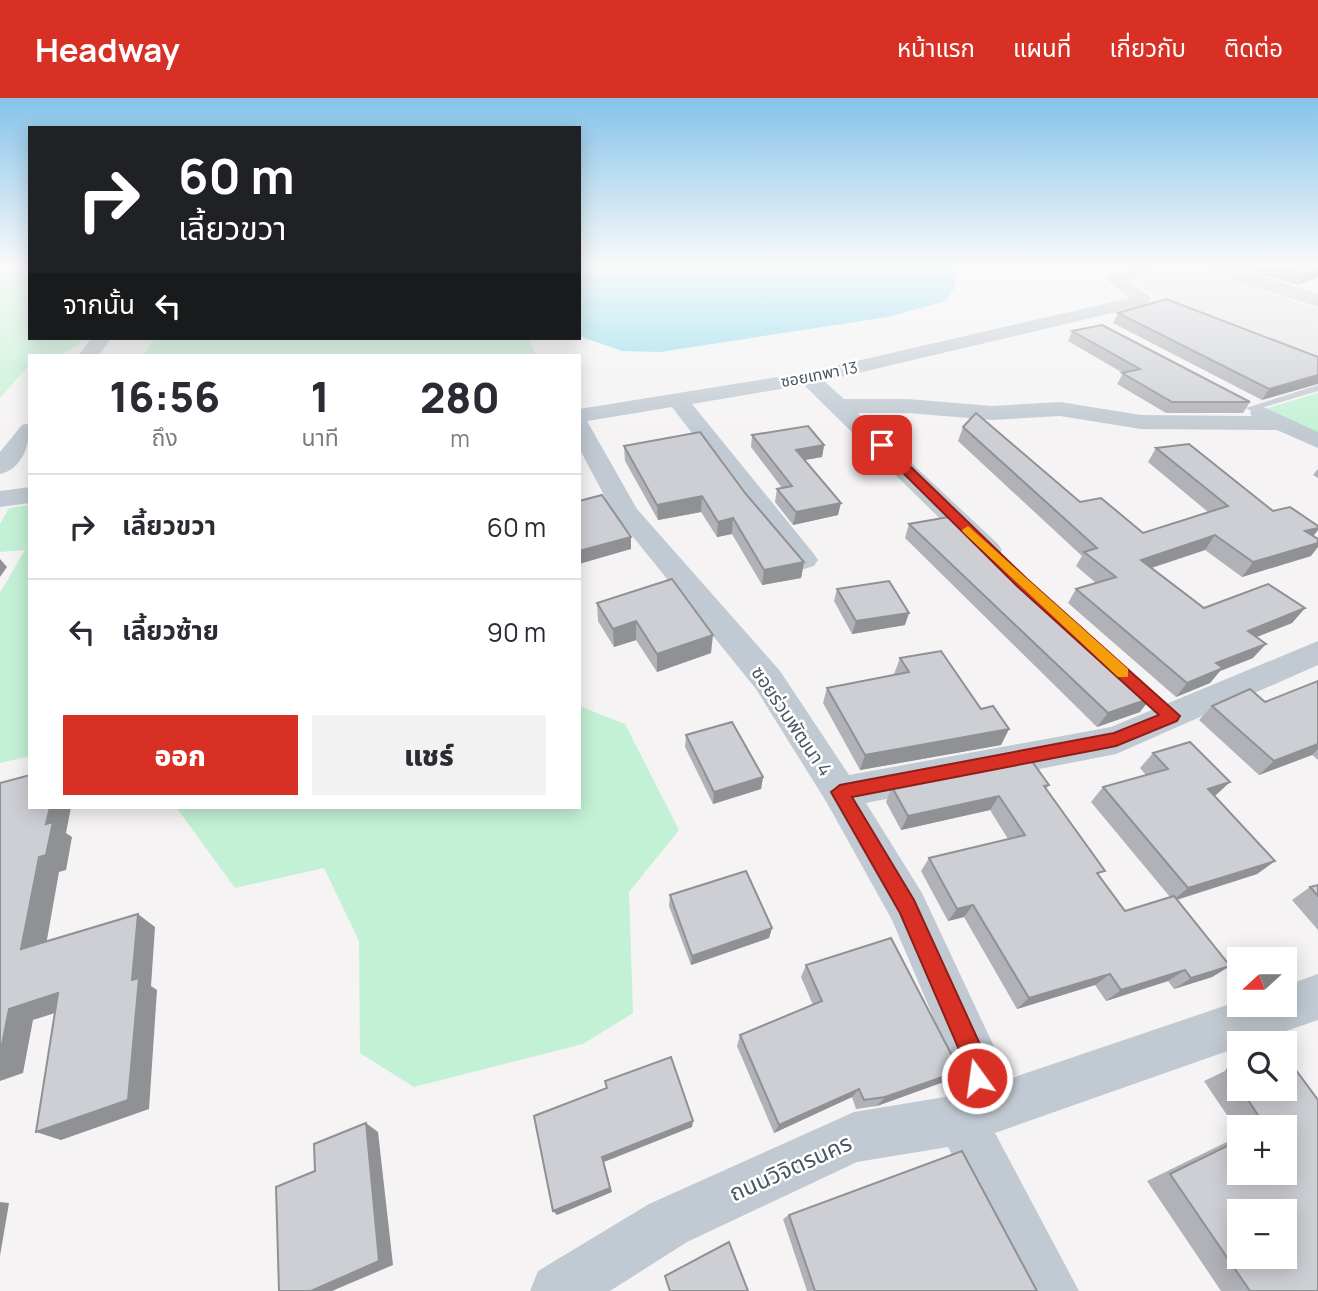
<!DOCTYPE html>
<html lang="th">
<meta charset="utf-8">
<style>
:root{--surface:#fff;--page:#f2f2f3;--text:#2b2b33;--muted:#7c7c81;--line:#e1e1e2;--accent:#d93025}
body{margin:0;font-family:Manrope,"Noto Sans Thai",sans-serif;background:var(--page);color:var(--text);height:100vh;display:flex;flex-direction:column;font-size:26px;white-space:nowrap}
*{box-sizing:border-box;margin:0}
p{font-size:23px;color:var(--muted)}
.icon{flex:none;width:38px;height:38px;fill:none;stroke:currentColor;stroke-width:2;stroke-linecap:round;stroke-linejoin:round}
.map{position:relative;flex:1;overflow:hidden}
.sheet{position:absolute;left:28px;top:256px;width:553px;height:455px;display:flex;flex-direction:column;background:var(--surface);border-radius:0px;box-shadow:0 4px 18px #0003}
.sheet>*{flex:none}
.top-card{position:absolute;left:28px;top:28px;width:553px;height:214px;border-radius:0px;box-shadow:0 4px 18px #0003;background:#202124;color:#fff;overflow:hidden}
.needle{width:46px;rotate:249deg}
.buttons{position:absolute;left:1227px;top:849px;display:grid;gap:14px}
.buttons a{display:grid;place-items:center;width:70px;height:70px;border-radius:0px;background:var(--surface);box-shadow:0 4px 18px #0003;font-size:35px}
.pin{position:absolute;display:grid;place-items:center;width:60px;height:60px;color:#fff;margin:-30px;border-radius:14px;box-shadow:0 4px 10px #0006}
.me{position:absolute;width:77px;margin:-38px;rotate:346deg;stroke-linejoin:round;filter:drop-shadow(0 0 5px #0008)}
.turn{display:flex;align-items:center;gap:24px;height:147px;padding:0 35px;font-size:32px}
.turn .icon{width:91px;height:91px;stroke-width:2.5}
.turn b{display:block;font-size:49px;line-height:60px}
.then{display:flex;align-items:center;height:66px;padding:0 35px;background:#0003;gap:14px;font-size:26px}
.eta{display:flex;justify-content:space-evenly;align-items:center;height:119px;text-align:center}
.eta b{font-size:42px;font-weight:800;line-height:49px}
.cta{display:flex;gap:14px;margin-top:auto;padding:14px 35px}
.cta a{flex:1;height:80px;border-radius:0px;background:var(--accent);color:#fff;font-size:28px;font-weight:800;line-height:80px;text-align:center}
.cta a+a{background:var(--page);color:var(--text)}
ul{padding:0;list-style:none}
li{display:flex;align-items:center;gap:21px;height:105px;padding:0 35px;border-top:2px solid var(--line)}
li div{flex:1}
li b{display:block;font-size:26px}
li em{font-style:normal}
header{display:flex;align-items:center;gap:42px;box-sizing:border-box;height:98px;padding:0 35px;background:var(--accent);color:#fff}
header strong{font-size:33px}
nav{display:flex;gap:38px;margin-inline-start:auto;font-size:24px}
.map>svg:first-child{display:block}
.education{fill:#e6e4e5}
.green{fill:#c3f1d5}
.water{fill:#90daee}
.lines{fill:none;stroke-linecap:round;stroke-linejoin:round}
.service{fill:#c1cad2;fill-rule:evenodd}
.minor{fill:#c1cad2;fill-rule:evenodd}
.tertiary{fill:#c1cad2;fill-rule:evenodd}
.wall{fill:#b0b2b7}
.shaded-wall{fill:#909195}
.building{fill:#cdcfd5;stroke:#909195;stroke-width:2;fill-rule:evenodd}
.route{fill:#d93025;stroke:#8d1f18;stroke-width:2}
.slow{fill:#f59e0b}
.labels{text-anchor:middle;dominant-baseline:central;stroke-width:5;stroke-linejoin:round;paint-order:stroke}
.far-street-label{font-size:16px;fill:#4a5661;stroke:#fff}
.street-label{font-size:19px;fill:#4a5661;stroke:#fff}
.near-street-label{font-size:23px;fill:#4a5661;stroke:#fff}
</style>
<header>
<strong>Headway</strong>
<nav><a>หน้าแรก</a><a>แผนที่</a><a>เกี่ยวกับ</a><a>ติดต่อ</a></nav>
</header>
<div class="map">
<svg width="1318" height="1193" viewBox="0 0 1318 1193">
<rect width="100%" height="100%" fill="#f5f3f3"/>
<!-- education -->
<polygon class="education" points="1178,169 1191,169 1318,211 1318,268 1155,206 1165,201 1125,182"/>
<!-- green -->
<g class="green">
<path d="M 0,169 L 30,169 L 30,240 L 83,240 C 69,259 53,257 30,257 L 30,266 L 0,300 Z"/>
<polygon points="155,240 528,240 536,257 143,257"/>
<polygon points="1318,295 1318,335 1265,311"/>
<polygon points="30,407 30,658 0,665 0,495 25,452 0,454 0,426 9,410"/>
<polygon points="579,608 625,626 679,732 629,794 633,915 583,946 414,989 360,955 359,843 324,770 235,790 176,709 579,709"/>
</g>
<!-- water -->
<polygon class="water" points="579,169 958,169 954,191 946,203 888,219 660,254 622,253 579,238"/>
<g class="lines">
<!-- service -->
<polygon class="service" points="1318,287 1318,293 1251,313 1246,310"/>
<!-- minor -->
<g class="minor">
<polygon points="1140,169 1167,169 1128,183 1151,200 1146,207 824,283 844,301 908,301 992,308 1060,304 1141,317 1252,318 1250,315 1253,310 1261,308 1318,334 1318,350 1277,332 1141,331 1060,318 992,322 908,315 858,315 998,446 1002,452 998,458 988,461 978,458 804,287 692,306 814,456 818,462 814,468 804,471 794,468 672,309 587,323 637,411 780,573 849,677 1111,629 1318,543 1318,567 1116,656 866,705 922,795 997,955 1000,984 1239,903 1239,906 1284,906 1284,888 1318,876 1318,922 1251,945 1239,945 1239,949 995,1035 1079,1193 1021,1193 948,1049 857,1064 687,1144 610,1193 530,1193 538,1173 649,1106 854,1014 945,999 953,980 949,956 892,822 827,705 756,591 613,414 579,350 579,311 809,274 1130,200 1107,182 1109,178"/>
<polygon points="91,240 111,240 99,257 79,257"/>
<path d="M 30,325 C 30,345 23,371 0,376 L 0,354 L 22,327 Z"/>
<polygon points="30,389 30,405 0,409 0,393"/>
</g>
<!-- tertiary -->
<polygon class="tertiary" points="1203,169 1233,169 1318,196 1318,209 1205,173"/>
</g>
<!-- wall -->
<g class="wall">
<polygon points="1237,169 1318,169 1318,179 1298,187"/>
<polygon points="1118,215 1318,259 1262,302 1113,225"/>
<polygon points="1072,233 1250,304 1243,315 1166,315 1117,286 1123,275 1068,243"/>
<polygon points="963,329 1080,404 1143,435 1208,414 1148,364 1156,350 1273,413 1313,438 1311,458 1242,479 1205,452 1152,470 1204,510 1305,510 1292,525 1257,539 1253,560 1220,573 1210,585 1176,599 1068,505 1076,491 1096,485 1076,468 1082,458 958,343"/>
<polygon points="752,337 824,347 822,359 804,362 838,417 793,427 775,404 777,391 782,390 751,349"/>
<polygon points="624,348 745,395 804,464 801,480 762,487 732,436 717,439 701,414 658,422 625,363"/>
<polygon points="1318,371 1318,380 1313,377"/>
<polygon points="909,426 1140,614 1097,629 905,440"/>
<polygon points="837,491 905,527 852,536 834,503"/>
<polygon points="597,505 711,555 657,574 636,542 614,549 598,523"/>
<polygon points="900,560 981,611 1009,631 1001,647 860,672 823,605 827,590 895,577 894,576"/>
<polygon points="1318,583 1318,662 1312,657 1259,677 1199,622 1212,608 1265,604"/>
<polygon points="686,637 763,679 761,691 713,706 685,649"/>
<polygon points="1153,655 1215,698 1275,763 1257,776 1177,802 1230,868 1212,879 1174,891 1168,883 1106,903 1095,887 1017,911 964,819 948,823 921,773 929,760 1008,741 990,712 901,732 886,704 892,689 1049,687 1046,691 1099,778 1125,813 1170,799 1091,704 1103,689 1146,677 1140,670"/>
<polygon points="1318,787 1318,832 1292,802 1310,789"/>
<polygon points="670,797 772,830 769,840 691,867 669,808"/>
<polygon points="806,867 960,973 949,982 877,1008 856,1011 852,999 774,1035 737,948 740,937 813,907 801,879"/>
<polygon points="1239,968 1239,990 1284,990 1318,1193 1221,1193 1147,1083 1239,1038 1239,1074 1284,1029 1239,1029 1239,1035 1204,983 1227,972"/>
<polygon points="789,1117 1037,1193 807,1193 783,1121"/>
</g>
<!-- shaded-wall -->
<g class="shaded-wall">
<polygon points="1318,171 1318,179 1298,187 1304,176"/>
<polygon points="1318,277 1318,286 1262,302 1269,291"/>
<polygon points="824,347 822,359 794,364 796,352"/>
<polygon points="702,398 701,414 658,422 657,407"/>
<polygon points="841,405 838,417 793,427 796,414"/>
<polygon points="733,420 732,436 717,439 718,424"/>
<polygon points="1318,430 1318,432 1309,444 1305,433"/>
<polygon points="1215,437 1205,452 1132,476 1141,462"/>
<polygon points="631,439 631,451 579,466 579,453"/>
<polygon points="1318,445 1318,449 1311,458 1242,479 1253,464"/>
<polygon points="0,461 7,469 0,479"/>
<polygon points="804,464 801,480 762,487 764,472"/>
<polygon points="1305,510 1292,525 1236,547 1248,533"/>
<polygon points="909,515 905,527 852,536 856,523"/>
<polygon points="636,523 636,542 614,549 613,531"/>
<polygon points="713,537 711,555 657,574 657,556"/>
<polygon points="1266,546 1253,560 1220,573 1210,585 1176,599 1187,585 1216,565"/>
<polygon points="1151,600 1140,614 1097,629 1108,615"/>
<polygon points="1009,631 1001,647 860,672 865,657"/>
<polygon points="1318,646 1318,651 1312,657 1259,677 1274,663"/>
<polygon points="763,679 761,691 713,706 714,694"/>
<polygon points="1230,684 1214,699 1208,691"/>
<polygon points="999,698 990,712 901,732 908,718"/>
<polygon points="50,709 71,709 66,735 72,739 66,772 59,774 43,864 21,851"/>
<polygon points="1275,763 1257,776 1172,803 1188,790"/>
<polygon points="973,807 964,819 948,823 957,811"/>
<polygon points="138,816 155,829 151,888 157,892 149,1011 61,1042 36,1034 132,882"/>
<polygon points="772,830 769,840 691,867 692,858"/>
<polygon points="1230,868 1212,879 1174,891 1191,880"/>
<polygon points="1185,872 1168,883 1106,903 1121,892"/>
<polygon points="1110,876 1095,887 1017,911 1029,900"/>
<polygon points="58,895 80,907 33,922 23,975 0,983 0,957 9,911"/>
<polygon points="960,973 949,982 877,1008 885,999"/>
<polygon points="859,991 852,999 774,1035 779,1027"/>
<polygon points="693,1023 692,1029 604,1064 612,1094 557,1117 553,1113 602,1059"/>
<polygon points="366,1025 378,1034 393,1167 332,1193 311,1193"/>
<polygon points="0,1104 9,1105 0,1158"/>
</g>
<!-- building -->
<g class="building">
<polygon points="1279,169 1318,169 1318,171 1304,176"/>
<polygon points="1166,201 1318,259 1318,277 1269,291 1118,215"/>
<polygon points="1102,227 1250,304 1172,304 1122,275 1140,271 1072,233"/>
<polygon points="976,315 1080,404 1101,400 1143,435 1228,408 1156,350 1189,346 1273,413 1290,409 1318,428 1318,430 1305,433 1318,441 1318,445 1253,464 1215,437 1141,462 1204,510 1268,486 1305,510 1248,533 1266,546 1216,565 1223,570 1187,585 1076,491 1116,479 1084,454 1097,450 963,329"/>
<polygon points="808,328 824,347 796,352 841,405 796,414 777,391 792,388 752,337"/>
<polygon points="700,334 745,395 804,464 764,472 733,420 718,424 702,398 657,407 624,348"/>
<polygon points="602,397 631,439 579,453 579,403"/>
<polygon points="954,418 1151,600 1108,615 909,426"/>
<polygon points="672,481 713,537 657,556 636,523 613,531 597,505"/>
<polygon points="889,483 909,515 856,523 837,491"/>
<polygon points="941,553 981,611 993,608 1009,631 865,657 827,590 909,574 900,560"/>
<polygon points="1318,583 1318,646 1274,663 1212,608 1250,591 1265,604"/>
<polygon points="732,624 763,679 714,694 686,637"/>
<polygon points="1190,644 1230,684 1208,691 1275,763 1188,790 1103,689 1168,671 1153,655"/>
<polygon points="1031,662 1049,687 1044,688 1105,773 1097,775 1125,813 1174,798 1230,868 1191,880 1185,872 1121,892 1110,876 1029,900 973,807 957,811 929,760 1025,737 999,698 908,718 892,689"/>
<polygon points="30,677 30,709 50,709 46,726 53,724 46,757 39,759 21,851 138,816 132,882 139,880 128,1002 36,1034 58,895 9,911 0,957 0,685"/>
<polygon points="746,773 772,830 692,858 670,797"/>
<polygon points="1318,787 1318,798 1310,789"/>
<polygon points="891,840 960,973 885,999 864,1002 859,991 779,1027 740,937 822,903 806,867"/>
<path d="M 1284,956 L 1318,1002 L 1318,1193 L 1250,1193 L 1170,1076 L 1239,1042 L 1239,1074 L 1284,1074 L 1284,1029 L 1266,1029 L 1240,990 L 1284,990 ZM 1239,1113 L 1284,1113 L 1284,1158 L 1239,1158 Z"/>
<polygon points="671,959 693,1023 602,1059 610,1090 553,1113 534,1018 607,990 605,983"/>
<polygon points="1239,968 1239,989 1227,972"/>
<polygon points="366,1025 379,1163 311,1193 279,1193 276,1089 315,1073 314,1046"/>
<polygon points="962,1053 1037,1193 815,1193 789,1117"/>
<polygon points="729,1144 748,1193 670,1193 665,1178"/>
</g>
<!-- sky -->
<linearGradient id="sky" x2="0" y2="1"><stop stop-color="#85c3ea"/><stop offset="0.5" stop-color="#fafafa"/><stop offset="1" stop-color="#fafafa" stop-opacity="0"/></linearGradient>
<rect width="1318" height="336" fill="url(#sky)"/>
<!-- route -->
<polygon class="route" points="878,345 886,345 1027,481 1180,618 1177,623 1116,648 852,699 914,802 984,955 989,980 985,988 977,991 969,988 961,956 900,815 831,694 840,687 1114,635 1159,617 1017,488 878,350"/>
<!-- slow -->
<polygon class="slow" points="968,428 1128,571 1128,579 1118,579 963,434 962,432"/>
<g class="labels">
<!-- far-street labels -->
<g class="far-street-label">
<text transform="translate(819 276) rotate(-11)">ซอยเทพา 13</text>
</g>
<!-- street labels -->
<g class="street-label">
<text transform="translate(792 623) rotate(56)">ซอยร่วมพัฒนา 4</text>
</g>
<!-- near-street labels -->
<g class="near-street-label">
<text transform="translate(790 1069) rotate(-24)">ถนนวิจิตรนคร</text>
</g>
</g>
</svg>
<div class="buttons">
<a><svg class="needle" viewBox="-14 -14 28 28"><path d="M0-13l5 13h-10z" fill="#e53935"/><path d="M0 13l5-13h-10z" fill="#7c7c81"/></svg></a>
<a><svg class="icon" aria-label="search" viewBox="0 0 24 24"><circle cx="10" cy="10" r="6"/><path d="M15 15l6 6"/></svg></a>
<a>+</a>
<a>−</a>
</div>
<div class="pin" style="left:882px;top:347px;background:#d93025"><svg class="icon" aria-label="arrive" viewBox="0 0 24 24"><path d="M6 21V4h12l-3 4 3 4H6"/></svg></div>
<svg class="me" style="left:977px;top:980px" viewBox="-20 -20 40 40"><circle r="17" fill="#d93025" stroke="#fff" stroke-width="3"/><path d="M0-11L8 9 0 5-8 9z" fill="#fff"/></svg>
<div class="top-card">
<div class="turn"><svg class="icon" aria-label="right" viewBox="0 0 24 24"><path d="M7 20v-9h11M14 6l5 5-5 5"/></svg><div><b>60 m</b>เลี้ยวขวา</div></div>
<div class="then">จากนั้น<svg class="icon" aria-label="left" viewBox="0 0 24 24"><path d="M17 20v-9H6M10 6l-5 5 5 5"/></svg></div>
</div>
<section class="sheet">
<div class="eta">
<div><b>16:56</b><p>ถึง</p></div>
<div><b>1</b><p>นาที</p></div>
<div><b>280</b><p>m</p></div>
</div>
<ul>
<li><svg class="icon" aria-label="right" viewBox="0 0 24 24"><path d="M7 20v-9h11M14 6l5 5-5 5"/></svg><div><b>เลี้ยวขวา</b></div><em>60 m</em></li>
<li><svg class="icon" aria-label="left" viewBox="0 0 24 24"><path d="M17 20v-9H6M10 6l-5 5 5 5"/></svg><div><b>เลี้ยวซ้าย</b></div><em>90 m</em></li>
</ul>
<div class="cta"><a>ออก</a><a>แชร์</a></div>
</section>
</div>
